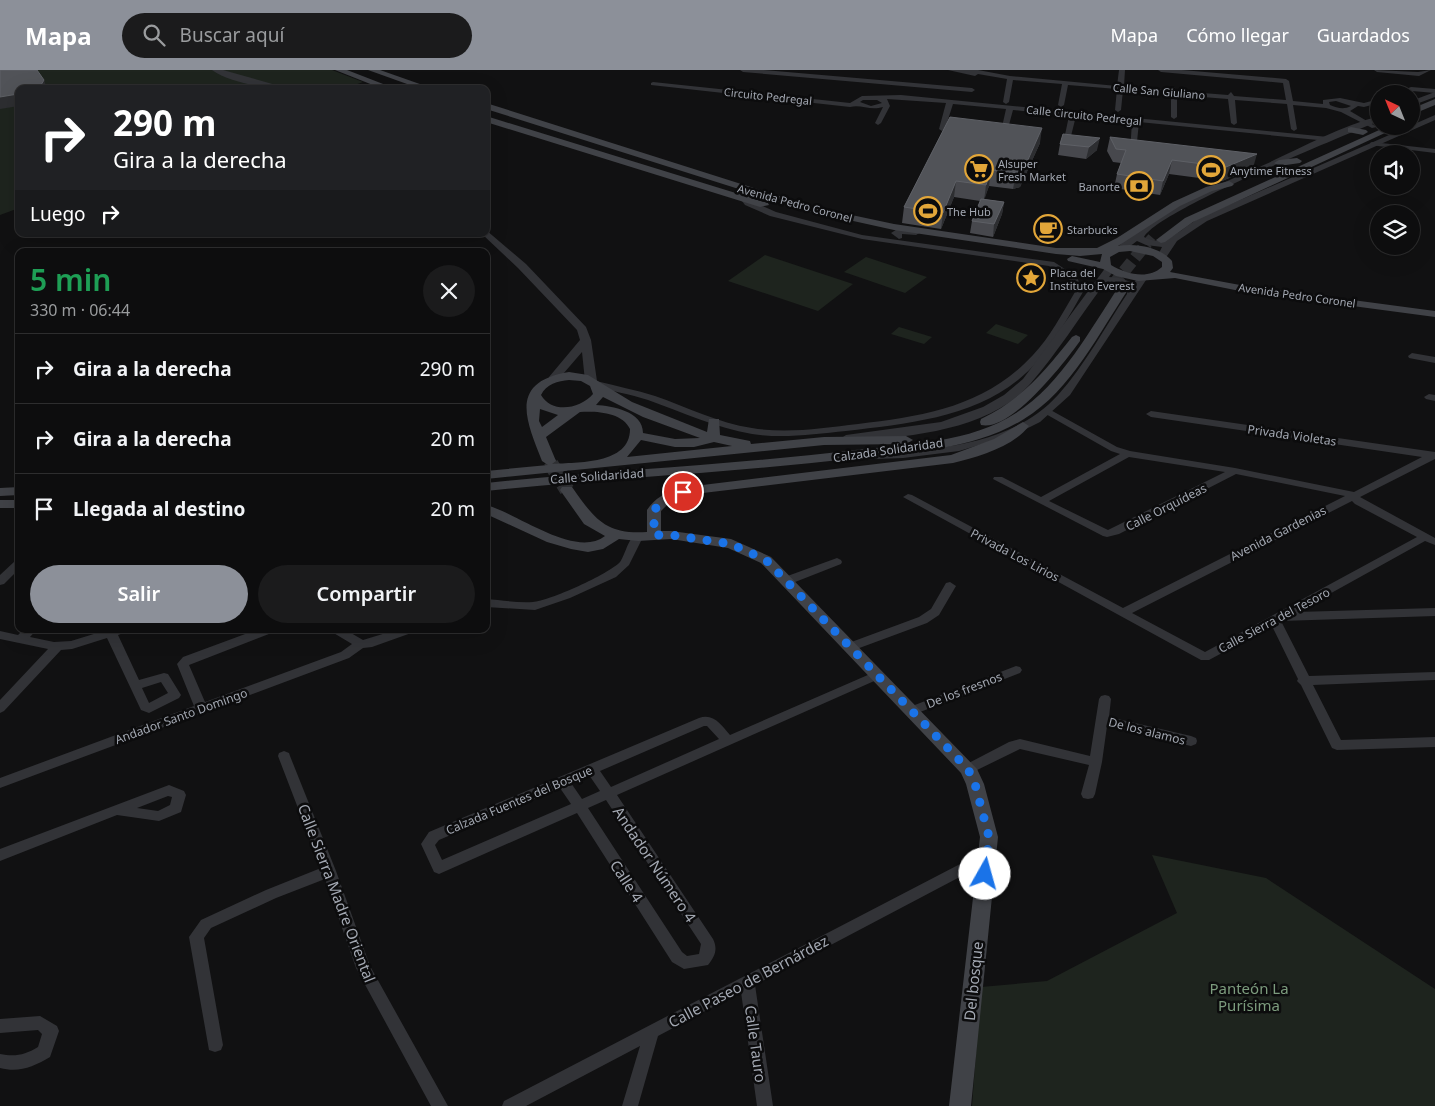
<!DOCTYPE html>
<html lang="es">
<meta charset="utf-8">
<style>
:root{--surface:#0d0d0e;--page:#1b1b1c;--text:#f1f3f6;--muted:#9a9c9e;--line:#2d2d2e;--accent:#8c9099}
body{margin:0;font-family:"Noto Sans",sans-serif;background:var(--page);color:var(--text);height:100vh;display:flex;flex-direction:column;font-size:19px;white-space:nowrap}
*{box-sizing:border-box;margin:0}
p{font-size:16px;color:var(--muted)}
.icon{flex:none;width:28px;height:28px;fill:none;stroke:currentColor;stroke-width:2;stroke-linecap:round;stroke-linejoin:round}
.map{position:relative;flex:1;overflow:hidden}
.panel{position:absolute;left:15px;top:178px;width:475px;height:385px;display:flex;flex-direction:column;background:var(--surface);border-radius:10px;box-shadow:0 5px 20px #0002,0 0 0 1px var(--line)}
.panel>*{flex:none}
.hud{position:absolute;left:15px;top:15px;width:475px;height:152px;border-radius:10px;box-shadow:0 5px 20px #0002,0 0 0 1px var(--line);background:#202124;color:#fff;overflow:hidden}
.needle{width:32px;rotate:317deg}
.controls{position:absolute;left:1370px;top:15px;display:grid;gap:10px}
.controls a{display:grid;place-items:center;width:50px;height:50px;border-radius:50%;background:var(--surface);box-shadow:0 5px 20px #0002,0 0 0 1px var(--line);font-size:25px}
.pin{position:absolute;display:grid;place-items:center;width:42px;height:42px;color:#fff;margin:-21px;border:2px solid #fff;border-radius:50%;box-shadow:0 1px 5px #0007}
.me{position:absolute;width:55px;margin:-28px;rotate:7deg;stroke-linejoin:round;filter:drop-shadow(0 0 4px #0008)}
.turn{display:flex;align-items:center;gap:18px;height:105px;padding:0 15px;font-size:22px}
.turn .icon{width:65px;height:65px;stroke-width:2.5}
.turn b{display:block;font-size:35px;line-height:42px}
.then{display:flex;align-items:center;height:48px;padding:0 15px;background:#0003;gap:10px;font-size:19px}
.round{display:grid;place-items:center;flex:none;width:52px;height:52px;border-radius:26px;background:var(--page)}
.overview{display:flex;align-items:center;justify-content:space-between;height:85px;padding:0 15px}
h1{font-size:30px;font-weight:600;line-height:38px;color:#1e9e55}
.button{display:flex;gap:10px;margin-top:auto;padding:10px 15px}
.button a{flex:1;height:58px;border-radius:30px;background:var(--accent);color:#fff;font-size:20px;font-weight:600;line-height:58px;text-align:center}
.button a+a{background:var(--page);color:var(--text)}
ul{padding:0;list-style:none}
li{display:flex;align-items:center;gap:15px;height:70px;padding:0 15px;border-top:1px solid var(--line)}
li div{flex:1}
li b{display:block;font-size:19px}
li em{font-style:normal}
header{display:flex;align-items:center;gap:30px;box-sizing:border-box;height:70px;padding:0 25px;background:var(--accent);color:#fff}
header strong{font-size:24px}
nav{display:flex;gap:28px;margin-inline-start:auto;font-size:18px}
.search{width:350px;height:45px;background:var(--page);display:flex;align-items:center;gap:12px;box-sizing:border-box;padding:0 18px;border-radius:28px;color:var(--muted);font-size:19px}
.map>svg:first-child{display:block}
.green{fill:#1e241e}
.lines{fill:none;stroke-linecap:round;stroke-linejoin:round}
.secondary-tunnel-far2{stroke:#2e2f32;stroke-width:9;stroke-dasharray:9 4.5;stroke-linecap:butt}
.secondary-tunnel-far1{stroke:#2e2f32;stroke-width:12;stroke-dasharray:12 5.5;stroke-linecap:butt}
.secondary-tunnel{stroke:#2e2f32;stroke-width:15;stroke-dasharray:15 8;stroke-linecap:butt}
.minor{fill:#323337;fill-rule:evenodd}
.tertiary{fill:#323337;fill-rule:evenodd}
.secondary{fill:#404247;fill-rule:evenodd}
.wall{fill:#47484d}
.shaded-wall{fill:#2d2e31}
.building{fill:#515358;stroke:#5e6066}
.route{stroke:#1a73e8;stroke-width:9;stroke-dasharray:0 16.2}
.labels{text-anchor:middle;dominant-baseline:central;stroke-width:5;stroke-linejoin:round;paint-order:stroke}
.far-street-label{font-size:11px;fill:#a3a8b2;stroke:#0c0c0d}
.far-poi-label{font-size:11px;fill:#a3a8b2;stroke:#0c0c0d;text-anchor:start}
.street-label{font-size:12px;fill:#a3a8b2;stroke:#0c0c0d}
.near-street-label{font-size:15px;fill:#a3a8b2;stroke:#0c0c0d}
.near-park-label{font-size:15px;fill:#7c9b7d;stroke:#0c0c0d}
</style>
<header>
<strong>Mapa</strong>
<div class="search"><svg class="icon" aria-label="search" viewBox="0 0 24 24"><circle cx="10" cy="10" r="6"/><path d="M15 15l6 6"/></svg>Buscar aquí</div>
<nav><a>Mapa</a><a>Cómo llegar</a><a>Guardados</a></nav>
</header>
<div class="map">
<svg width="1435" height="1036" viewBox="0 0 1435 1036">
<rect width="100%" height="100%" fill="#111112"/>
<!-- green -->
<g class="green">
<polygon points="0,0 332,0 363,12 344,19 19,19 19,138 0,145"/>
<polygon points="765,185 853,214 818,241 728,211"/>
<polygon points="866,187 927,207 905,223 844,202"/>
<polygon points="996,254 1028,265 1018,274 986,263"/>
<polygon points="899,257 932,267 924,274 891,264"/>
<polygon points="1152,785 1266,808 1435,919 1435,1036 972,1036 981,917 1047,911 1177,843"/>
</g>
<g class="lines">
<!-- secondary-tunnel-far2 -->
<polyline class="secondary-tunnel-far2" points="1146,174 1152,167"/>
<!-- secondary-tunnel-far1 -->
<g class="secondary-tunnel-far1">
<polyline points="1113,215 1147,173"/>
<polyline points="549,391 552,395"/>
</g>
<!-- secondary-tunnel -->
<polyline class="secondary-tunnel" points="551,394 567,420"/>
<!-- minor -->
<g class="minor">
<polygon points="740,0 764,0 972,18 975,20 972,22 743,2"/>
<path d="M 948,0 L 978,0 L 1010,6 L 1117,16 L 1119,0 L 1125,0 L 1124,16 L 1171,20 L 1174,17 L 1177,21 L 1228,25 L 1231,22 L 1234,26 L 1286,30 L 1283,13 L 1161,2 L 1158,0 L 1182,0 L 1286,9 L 1289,11 L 1293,31 L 1323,34 L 1323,30 L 1340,28 L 1364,33 L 1379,29 L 1379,33 L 1364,37 L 1358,36 L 1350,41 L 1377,57 L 1372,58 L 1341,42 L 1326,38 L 1293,35 L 1297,59 L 1294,61 L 1291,59 L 1287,34 L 1235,30 L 1237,53 L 1234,55 L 1231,53 L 1228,29 L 1177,25 L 1177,47 L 1174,49 L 1171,47 L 1171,24 L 1123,20 L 1121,40 L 1118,42 L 1115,40 L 1117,19 L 1068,15 L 1064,35 L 1061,37 L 1058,35 L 1062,14 L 1013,10 L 1009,32 L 1006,34 L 1003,32 L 1007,9 L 978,4 L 975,6 ZM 1336,31 L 1351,36 C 1344,40 1337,38 1330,35 L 1329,32 Z"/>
<polygon points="1374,0 1418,2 1431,0 1419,6 1377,2"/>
<path d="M 653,12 L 850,33 L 862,26 L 901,25 L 1328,67 L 1331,69 L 1328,71 L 1139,52 L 1136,82 L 1133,84 L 1130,82 L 1132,52 L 1076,46 L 1069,74 L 1066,76 L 1063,74 L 1069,46 L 1013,40 L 1006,66 L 1003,68 L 1000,66 L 1006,39 L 953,34 L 945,59 L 942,61 L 939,59 L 946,33 L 887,29 L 890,36 L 881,53 L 878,55 L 875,53 L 883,37 C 870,41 861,34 850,37 L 651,15 L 651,13 ZM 863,30 L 877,30 L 882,33 L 871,36 L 860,32 Z"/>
<polygon points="1411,17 1435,19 1435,23 1412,21 1404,24 1394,24"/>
<polygon points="1372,72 1435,79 1435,83 1370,75 1370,73"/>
<path d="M 754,121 L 761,123 L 751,131 L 776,142 L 862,165 L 1054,192 L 1077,207 L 1083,222 C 1065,253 1047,287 1018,310 C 971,348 905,354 846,361 C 815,364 783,369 752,364 C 716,358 682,342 648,330 C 630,324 611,321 593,316 L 591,314 L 596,311 C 616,316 636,320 655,326 C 687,337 718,353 752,358 C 787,364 823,358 858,354 C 924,346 985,337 1033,285 C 1050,267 1062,244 1075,222 L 1070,210 L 1049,196 L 862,169 L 770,146 L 745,135 L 742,131 Z"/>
<polygon points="1412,283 1435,287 1435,293 1409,288 1408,286"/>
<polygon points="1429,324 1435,325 1435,331 1426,329 1424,327"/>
<path d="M 1047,338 L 1117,377 L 1130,381 L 1235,398 L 1354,422 L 1422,387 L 1151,347 L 1146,344 L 1151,341 L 1435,382 L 1435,389 L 1360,427 L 1435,468 L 1435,475 L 1425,471 L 1297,542 L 1435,538 L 1435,546 L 1281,551 L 1309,606 L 1435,602 L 1435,610 L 1313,615 L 1341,670 L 1435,667 L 1435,677 L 1337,680 L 1332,678 L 1301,615 L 1297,611 L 1298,609 L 1272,556 L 1209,590 L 1201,590 L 903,427 L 908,424 L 912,425 L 1123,538 L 1345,426 L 1236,404 L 1119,464 L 1107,467 L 1103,466 L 993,409 L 994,407 L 1002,407 L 1041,427 L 1120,384 L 1111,381 L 1044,343 L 1042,341 ZM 1129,387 L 1225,402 L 1108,460 L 1049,431 ZM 1352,431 L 1355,434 L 1417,467 L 1205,582 L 1132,543 Z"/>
<path d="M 638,464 L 643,467 L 629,495 L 616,507 L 570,528 L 535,540 L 486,537 L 486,529 C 501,530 517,533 533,532 C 549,531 609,504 620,492 C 626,484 628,466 638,464 Z"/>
<polygon points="837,488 841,490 842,492 841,494 790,514 786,515 780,511 782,508"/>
<polygon points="19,490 19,499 4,514 0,515 0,505 15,491"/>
<polygon points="950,512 956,516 939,545 927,553 854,580 846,580 844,577 846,574 919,547 931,539 946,513"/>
<path d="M 24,559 L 37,559 L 30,567 L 54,572 L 71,571 L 110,559 L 128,559 L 126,562 L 118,565 L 139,610 L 164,603 L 168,604 L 181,625 L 179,628 L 149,643 L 141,640 L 107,568 L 72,579 L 61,580 L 4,641 L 0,643 L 0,630 L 48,579 L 0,569 L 0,561 L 18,565 ZM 161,612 L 168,623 L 149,633 L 142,618 Z"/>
<polygon points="259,559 276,559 274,562 189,595 205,632 341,582 352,574 332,562 330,559 344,559 363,570 399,559 416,559 414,562 372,577 363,578 349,588 0,718 0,708 194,636 177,594 183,587"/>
<polygon points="1016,596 1020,597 1022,600 1020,603 915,644 907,644 905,641 907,638"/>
<path d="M 877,601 L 881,602 L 883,605 L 881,608 L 617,725 L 713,869 C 718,879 715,886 708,895 L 684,899 L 672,892 L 577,743 L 439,804 L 434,802 L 421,774 L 429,762 L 699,648 C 714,643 721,655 730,665 ZM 704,656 L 707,656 L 719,669 L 611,717 L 600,701 ZM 589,705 L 600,721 L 582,729 L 571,713 ZM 560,718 L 571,734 L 442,790 L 435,775 L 439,770 ZM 606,730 L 701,874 L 699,884 L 687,886 L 682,882 L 588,738 Z"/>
<polygon points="1105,625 1109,626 1111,629 1109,647 1191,666 1196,668 1197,671 1196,674 1191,676 1107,656 1102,692 1095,724 1093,728 1088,729 1083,728 1081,724 1089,695 1020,679 973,702 968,704 963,702 961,699 963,696 1009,672 1020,669 1090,686 1099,629 1101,626"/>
<polygon points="284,681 289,683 290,686 336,801 370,896 448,1036 431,1036 356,898 325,809 276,828 211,858 204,868 223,975 221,980 215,982 209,980 189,867 201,850 266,820 321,798 278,686 279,683"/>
<path d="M 169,715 L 184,721 L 186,725 L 181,742 L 159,751 L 117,745 L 0,791 L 0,779 ZM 168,726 L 172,727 L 170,735 L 158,741 L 137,738 Z"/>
<polygon points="987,780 992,782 994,786 992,790 755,915 773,1036 757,1036 741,922 658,966 638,1036 622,1036 640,976 526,1036 502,1036 504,1031"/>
<path d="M 40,946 L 57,956 L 59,961 L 50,987 C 33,997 19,1003 0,998 L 0,984 C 15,987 25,985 38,977 L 42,964 L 38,960 L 0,963 L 0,949 Z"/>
</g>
<!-- tertiary -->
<g class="tertiary">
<path d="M 212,0 L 223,0 L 290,19 C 268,19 230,13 212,0 Z"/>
<polygon points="1435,22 1435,27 1411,36 1411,31"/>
<path d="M 1435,45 L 1435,50 L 1207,151 L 1177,171 L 1165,189 L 1157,187 L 1162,177 L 1146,175 L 1137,171 L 1125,180 L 1117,178 C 1150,140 1220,115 1266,94 C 1302,77 1340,57 1379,46 L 1379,51 C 1339,68 1161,139 1144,167 C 1166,179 1181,158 1201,147 Z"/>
<polygon points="899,158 916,159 921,162 916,165 902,164 902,168 899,169 891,163"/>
<polygon points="486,160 526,194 586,257 591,270 597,311 595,313 591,314 585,311 582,282 557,311 549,311 549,307 580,270 577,260 518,198 483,165 486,164"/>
<path d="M 1110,196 L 1115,199 L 1109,207 L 1119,208 L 1134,213 L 1139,205 L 1148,207 L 1070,325 L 1040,352 L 1016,364 L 959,381 L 903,388 L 846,390 L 844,387 L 846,384 L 850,383 C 919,381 1007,381 1058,325 C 1085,295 1105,257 1127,224 L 1127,217 L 1115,213 L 1102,217 C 1079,248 1057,283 1031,313 C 987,363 908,365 846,373 L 840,369 L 846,365 L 941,352 L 983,337 L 1004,325 L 1023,309 L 1106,197 Z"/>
</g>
<!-- secondary -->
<g class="secondary">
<polygon points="335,0 347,0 396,19 383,19"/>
<polygon points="368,0 380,0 434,19 421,19"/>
<polygon points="1435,29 1435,35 1411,45 1411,39"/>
<path d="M 486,33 L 814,137 L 894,154 L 1056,178 L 1097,178 L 1117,168 L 1173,132 L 1206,117 L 1229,111 L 1234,114 L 1232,116 L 1212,121 L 1180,136 L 1118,176 C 1136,173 1160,177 1172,191 L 1173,198 L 1170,202 L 1240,215 L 1435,241 L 1435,247 L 1240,221 L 1175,208 L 1138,211 L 1116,206 L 1103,199 L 1068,191 L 1067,189 L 1072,186 L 1100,192 L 1102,184 L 1080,186 L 1056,184 L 894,160 L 808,141 L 486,39 ZM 1130,181 L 1153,186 L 1162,192 L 1162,197 C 1148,210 1126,204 1111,195 L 1110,187 L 1119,182 Z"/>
<polygon points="486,46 768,133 769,135 760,137 486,52"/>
<polygon points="1388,56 1400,56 1193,152 1165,172 1161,173 1156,170 1185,148"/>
<polygon points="1351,57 1366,60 1368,62 1363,65 1348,62 1348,58"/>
<polygon points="1297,88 1302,91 1300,93 1279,96 1274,93 1279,90"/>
<path d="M 1124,214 L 1130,217 C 1099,262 1072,320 1024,349 C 975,380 912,382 856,388 C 733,403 609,408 486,421 L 486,413 C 609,400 733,395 855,380 C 909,374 970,373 1016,343 C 1062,314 1090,259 1120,215 Z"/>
<path d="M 1076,265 L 1080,267 L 1080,271 C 1064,293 1011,362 981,355 L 980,352 L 981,349 C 1021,330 1046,300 1072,267 Z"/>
<path d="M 569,302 L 588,305 L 632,332 L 707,362 L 709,349 L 719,349 L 720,365 L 750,371 L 751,374 L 824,367 L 906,366 L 913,370 L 906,374 L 824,375 L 486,409 L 486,401 L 548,395 L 542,391 C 526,350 508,312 569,302 ZM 569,310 L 581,311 L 590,316 L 593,324 C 580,339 552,344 541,325 C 546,314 558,311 569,310 ZM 603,327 L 643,347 L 700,368 L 675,369 L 643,363 C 643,341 612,336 596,335 ZM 540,339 L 558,345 L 542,357 L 539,351 ZM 580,342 C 596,341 622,342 630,359 C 630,395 577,392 552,394 L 556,391 L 546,367 ZM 641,370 L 675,377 L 694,377 L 714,372 L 732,376 L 627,387 Z"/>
<path d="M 1023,352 L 1029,356 C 1013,377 978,387 953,393 L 686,425 L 671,431 L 661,441 L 661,461 L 671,461 L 731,469 L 771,487 L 977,699 L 984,714 L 998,767 L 971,1036 L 949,1036 L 980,767 L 966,714 L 961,703 L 761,493 L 728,478 L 671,469 L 638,471 L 619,469 L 603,479 L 588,482 L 571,479 L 547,472 L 486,444 L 486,435 C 517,443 575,489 605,466 L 584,454 L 560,420 L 562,417 L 572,417 C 594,448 605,465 647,462 L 647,440 C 655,428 665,423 678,418 L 951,385 L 994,369 Z"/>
<polygon points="19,417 19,425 0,426 0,418"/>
<rect x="0" y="430" width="19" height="8"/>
</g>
</g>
<!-- wall -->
<g class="wall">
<polygon points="950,47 1040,73 1020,117 1013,119 989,116 984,129 1004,132 1002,144 993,167 970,163 972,151 980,131 954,127 941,159 902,153 904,137"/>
<polygon points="1063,64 1097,80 1086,89 1058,85 1060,74"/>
<polygon points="1110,67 1253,98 1222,111 1169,104 1160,125 1114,118 1117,104 1121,93 1113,92 1107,81"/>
</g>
<!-- shaded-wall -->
<g class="shaded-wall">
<polygon points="44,10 47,19 32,19"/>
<polygon points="19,24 19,36 0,39 0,27"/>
<polygon points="1042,58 1040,73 1020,117 1013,119 1016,103"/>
<polygon points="1100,68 1097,80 1086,89 1089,77"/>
<polygon points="1257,84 1253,98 1222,111 1226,97"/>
<polygon points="1172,90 1169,104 1160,125 1163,111"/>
<polygon points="991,100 989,116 984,131 986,115"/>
<polygon points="956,111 954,127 941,159 943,143"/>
<polygon points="1004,132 1002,144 993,167 994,154"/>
</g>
<!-- building -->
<g class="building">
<polygon points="0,0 37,0 44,10 41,15 32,19 19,19 19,24 18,24 0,27"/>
<polygon points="950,47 1042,58 1023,101 1016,103 991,100 986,115 956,111 943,143 904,137"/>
<polygon points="1063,64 1100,68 1089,77 1060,74"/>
<polygon points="1110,67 1257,84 1226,97 1172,90 1163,111 1117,104 1126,80 1116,79"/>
<polygon points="981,129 1004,132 994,154 972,151"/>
</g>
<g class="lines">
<!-- route -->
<polyline class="route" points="683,422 666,428 654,440 654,465 671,465 731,474 766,490 968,699 975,714 989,767 985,804"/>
</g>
<!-- icons -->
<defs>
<symbol id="supermarket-ring" viewBox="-11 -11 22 22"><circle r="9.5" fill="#0c0c0d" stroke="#e2a639" stroke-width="1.5"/><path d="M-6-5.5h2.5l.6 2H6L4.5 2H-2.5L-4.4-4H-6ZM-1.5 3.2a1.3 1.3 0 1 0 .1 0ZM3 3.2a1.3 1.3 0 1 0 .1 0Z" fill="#e2a639"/></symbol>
<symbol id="stadium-ring" viewBox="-11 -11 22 22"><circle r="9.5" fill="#0c0c0d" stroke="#e2a639" stroke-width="1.5"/><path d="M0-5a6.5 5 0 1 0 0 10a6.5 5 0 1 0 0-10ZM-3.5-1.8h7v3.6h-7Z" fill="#e2a639"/></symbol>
<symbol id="bank-ring" viewBox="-11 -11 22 22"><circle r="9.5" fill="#0c0c0d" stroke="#e2a639" stroke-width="1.5"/><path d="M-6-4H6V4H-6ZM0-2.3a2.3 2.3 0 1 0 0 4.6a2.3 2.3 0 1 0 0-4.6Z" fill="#e2a639"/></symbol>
<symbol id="cafe-ring" viewBox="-11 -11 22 22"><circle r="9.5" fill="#0c0c0d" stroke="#e2a639" stroke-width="1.5"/><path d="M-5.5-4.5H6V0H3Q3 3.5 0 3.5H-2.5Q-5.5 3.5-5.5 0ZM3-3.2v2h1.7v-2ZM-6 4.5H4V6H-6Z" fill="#e2a639"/></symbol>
<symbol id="sight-ring" viewBox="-11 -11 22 22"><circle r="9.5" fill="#0c0c0d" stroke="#e2a639" stroke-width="1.5"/><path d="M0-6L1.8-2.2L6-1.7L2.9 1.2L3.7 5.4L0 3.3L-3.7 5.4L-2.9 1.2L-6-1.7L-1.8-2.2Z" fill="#e2a639"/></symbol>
</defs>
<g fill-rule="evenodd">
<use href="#supermarket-ring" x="963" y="83" width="32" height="32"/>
<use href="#stadium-ring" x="1195" y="84" width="32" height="32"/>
<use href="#bank-ring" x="1123" y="100" width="32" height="32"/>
<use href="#stadium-ring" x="912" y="125" width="32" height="32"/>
<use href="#cafe-ring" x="1032" y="143" width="32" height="32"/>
<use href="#sight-ring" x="1015" y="192" width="32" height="32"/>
</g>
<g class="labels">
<!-- far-street labels -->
<g class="far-street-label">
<text transform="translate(1159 21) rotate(5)">Calle San Giuliano</text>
<text transform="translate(768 26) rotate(6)">Circuito Pedregal</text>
<text transform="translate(1084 45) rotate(6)">Calle Circuito Pedregal</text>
<text transform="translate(795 133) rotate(15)">Avenida Pedro Coronel</text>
<text transform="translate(1297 225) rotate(8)">Avenida Pedro Coronel</text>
</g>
<!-- far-poi labels -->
<g class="far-poi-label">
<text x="998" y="93">Alsuper<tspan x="998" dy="13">Fresh Market</tspan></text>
<text x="1230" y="100">Anytime Fitness</text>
<text x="1120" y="116" text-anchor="end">Banorte</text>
<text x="947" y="141">The Hub</text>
<text x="1067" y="159">Starbucks</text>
<text x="1050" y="202">Placa del<tspan x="1050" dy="13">Instituto Everest</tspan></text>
</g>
<!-- street labels -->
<g class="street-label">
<text transform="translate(1292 365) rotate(8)">Privada Violetas</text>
<text transform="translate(888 380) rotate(-8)">Calzada Solidaridad</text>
<text transform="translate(597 406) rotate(-4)">Calle Solidaridad</text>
<text transform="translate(1166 437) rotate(-27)">Calle Orquídeas</text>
<text transform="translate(1278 463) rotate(-27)">Avenida Gardenias</text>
<text transform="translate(1015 485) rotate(28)">Privada Los Lirios</text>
<text transform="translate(1274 550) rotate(-28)">Calle Sierra del Tesoro</text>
<text transform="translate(964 620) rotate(-21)">De los fresnos</text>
<text transform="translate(181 646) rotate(-20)">Andador Santo Domingo</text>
<text transform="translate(1147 661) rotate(14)">De los alamos</text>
<text transform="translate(519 730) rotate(-23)">Calzada Fuentes del Bosque</text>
</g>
<!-- near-street labels -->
<g class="near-street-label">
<text transform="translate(655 794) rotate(56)">Andador Número 4</text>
<text transform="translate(627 811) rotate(57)">Calle 4</text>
<text transform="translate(337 823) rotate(69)">Calle Sierra Madre Oriental</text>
<text transform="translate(748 911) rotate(-28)">Calle Paseo de Bernárdez</text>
<text transform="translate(973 911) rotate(-84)">Del bosque</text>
<text transform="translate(756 974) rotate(82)">Calle Tauro</text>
</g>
<!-- near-park labels -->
<g class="near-park-label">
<text x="1249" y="918">Panteón La<tspan x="1249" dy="17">Purísima</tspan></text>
</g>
</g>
</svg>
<div class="controls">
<a><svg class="needle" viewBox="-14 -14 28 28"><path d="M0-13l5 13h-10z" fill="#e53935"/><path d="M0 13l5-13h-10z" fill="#9a9c9e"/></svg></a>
<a><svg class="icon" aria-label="sound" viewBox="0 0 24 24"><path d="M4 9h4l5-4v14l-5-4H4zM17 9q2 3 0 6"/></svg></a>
<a><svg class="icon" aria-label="layers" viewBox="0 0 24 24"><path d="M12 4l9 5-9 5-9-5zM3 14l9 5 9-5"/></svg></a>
</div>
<div class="pin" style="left:683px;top:422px;background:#d93025"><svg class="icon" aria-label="arrive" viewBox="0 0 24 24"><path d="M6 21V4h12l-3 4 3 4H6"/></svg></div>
<svg class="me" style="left:985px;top:804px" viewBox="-20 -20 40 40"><circle r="19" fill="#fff"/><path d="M0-13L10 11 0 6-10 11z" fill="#1a73e8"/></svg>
<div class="hud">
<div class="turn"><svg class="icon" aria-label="right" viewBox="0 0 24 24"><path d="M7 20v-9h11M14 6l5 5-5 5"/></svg><div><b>290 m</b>Gira a la derecha</div></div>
<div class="then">Luego<svg class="icon" aria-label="right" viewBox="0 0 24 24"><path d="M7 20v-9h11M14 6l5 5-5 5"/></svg></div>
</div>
<section class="panel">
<div class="overview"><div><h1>5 min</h1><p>330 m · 06:44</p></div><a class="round"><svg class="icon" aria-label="close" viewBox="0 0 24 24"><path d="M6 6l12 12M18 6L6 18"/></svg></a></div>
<ul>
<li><svg class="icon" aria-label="right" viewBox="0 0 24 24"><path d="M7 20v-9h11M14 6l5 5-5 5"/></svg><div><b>Gira a la derecha</b></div><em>290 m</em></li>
<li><svg class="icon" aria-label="right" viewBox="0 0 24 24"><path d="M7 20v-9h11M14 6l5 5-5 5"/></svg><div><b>Gira a la derecha</b></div><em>20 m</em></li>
<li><svg class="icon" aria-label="arrive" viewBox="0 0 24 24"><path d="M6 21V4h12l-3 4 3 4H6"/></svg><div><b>Llegada al destino</b></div><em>20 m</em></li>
</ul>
<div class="button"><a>Salir</a><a>Compartir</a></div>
</section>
</div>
